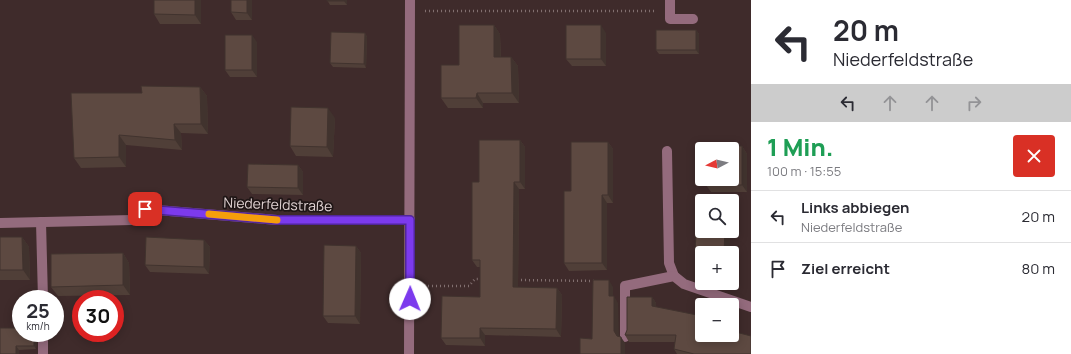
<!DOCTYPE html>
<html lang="de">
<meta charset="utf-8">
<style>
:root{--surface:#fff;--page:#f2f2f3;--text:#2b2b33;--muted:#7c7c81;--line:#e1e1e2}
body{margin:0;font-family:Manrope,sans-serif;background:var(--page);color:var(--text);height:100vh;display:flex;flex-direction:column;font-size:15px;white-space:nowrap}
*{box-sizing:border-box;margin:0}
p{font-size:13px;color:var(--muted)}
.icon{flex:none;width:22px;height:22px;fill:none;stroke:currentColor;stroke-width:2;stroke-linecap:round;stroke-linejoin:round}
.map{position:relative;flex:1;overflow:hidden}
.drawer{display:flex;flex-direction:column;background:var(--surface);width:320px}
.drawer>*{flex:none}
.hud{background:#fff;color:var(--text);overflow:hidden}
.needle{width:26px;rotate:263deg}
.buttons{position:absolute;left:695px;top:142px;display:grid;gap:8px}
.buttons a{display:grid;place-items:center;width:44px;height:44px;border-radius:4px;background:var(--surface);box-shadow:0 2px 10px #0003;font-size:20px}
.speed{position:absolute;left:12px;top:290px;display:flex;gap:8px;font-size:20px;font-weight:700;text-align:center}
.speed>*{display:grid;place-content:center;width:52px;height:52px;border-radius:50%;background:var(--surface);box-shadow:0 2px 10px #0003;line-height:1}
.speed small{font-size:10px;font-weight:400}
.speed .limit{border:6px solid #d22;background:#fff;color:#111}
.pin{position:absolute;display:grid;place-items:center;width:34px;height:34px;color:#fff;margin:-17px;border-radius:8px;box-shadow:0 2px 6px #0006}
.me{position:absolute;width:44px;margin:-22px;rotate:1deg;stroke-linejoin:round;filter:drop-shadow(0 0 3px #0008)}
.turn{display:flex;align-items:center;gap:14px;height:84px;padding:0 16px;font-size:18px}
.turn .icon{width:52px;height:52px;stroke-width:2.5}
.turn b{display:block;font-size:28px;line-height:34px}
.lanes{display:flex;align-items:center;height:38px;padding:0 16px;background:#0003;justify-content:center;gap:20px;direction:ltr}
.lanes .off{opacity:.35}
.round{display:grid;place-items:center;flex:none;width:42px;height:42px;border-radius:4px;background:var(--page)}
.head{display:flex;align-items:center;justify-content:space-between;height:68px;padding:0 16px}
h1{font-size:24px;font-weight:800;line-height:30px;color:#1e9e55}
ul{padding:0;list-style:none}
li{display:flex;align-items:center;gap:12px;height:52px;padding:0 16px;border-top:1px solid var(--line)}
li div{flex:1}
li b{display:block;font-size:15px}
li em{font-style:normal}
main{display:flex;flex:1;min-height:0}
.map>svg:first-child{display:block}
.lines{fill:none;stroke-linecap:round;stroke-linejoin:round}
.path{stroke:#816f6f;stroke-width:2.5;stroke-dasharray:1 3;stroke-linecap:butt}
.minor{stroke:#946b7d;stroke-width:10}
.wall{fill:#503f38}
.shaded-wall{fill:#41332e}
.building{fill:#5d4941;stroke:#41332e}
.route-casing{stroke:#51269a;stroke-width:10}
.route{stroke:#7c3aed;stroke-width:7}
.slow{stroke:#f59e0b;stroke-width:7}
.labels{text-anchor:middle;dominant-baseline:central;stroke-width:3.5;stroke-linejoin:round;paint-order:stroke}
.street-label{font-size:14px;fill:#e0d2d2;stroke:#1f1616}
</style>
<main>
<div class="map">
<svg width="751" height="354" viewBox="0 0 751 354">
<rect width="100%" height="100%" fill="#3f2b2b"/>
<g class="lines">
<!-- path -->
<g class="path">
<polyline points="425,11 654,11"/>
<polyline points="517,280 596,281"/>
<polyline points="424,286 469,286 475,279 482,279"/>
</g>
<!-- minor -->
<g class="minor">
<polyline points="670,0 670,19 693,19"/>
<polyline points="667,151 669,263 674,276"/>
<polyline points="145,209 277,220 410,220"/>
<polyline points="41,222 43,299"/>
<polyline points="0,223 132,220"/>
<polyline points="43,333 43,354"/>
<polyline points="625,337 625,286 674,276 684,284 751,307"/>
<polyline points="409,354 410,0"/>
</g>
</g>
<!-- wall -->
<g class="wall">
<polygon points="201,0 201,24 160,24 154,14"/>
<polygon points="252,0 252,20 236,20 231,12"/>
<polygon points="327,0 347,0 347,5 330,5"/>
<polygon points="494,25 500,34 501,57 511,57 518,66 519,103 483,103 483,108 448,108 441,98 459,65"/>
<polygon points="696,30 699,34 699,54 659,54 656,50"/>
<polygon points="365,33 367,37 366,68 333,67 330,63"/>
<polygon points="606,33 606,66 572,66 566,59"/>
<polygon points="257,42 257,77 230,77 225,70"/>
<polygon points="200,87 207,96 208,134 181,133 182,150 126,145 126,167 81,168 74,158 142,93"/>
<polygon points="335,118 333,157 296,156 290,146"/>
<polygon points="520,140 525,147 525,189 519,189 518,287 557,288 562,295 561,337 485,335 485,346 446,345 441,338 480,297 480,267 477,267 472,260 479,182"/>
<polygon points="608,142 613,149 613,203 607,203 607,270 569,271 564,263 571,191"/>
<polygon points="742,146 747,154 747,192 711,192 706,185"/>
<polygon points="298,165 303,172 303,195 252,194 247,187"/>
<polygon points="702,231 730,231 729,253 702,253 702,259 701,259 695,251"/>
<polygon points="0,237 22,237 29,247 30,280 0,280"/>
<polygon points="204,240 210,247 209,274 150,272 145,265"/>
<polygon points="356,246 361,253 360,324 328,323 323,316"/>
<polygon points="123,253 129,263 130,295 58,296 51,287"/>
<polygon points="652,297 656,303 656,307 702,335 751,354 677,354 674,349 675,342 629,342 625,335"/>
<polygon points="37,333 36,349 19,350 0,354"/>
</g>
<!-- shaded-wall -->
<g class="shaded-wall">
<polygon points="195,0 201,0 201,24 195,15"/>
<polygon points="247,0 252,0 252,20 247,13"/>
<polygon points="344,0 347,0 347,5 344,1"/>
<polygon points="494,25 500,34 501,66 494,57"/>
<polygon points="601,25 606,33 606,66 601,59"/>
<polygon points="696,30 699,34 699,54 696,50"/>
<polygon points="365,33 367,37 366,68 364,64"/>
<polygon points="252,35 257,42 257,77 252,70"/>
<polygon points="511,57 518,66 519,103 512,93"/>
<polygon points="200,87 207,96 208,134 201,124"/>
<polygon points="477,93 483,103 483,108 476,98"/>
<polygon points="328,108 335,118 333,157 327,147"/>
<polygon points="174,124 181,133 182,150 175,140"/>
<polygon points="119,135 126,145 126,167 119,157"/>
<polygon points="520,140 525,147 525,189 520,182"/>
<polygon points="608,142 613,149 613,203 608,195"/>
<polygon points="742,146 747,154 747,192 742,185"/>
<polygon points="298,165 303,172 303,195 298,188"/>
<polygon points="514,182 519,189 518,294 513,287"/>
<polygon points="602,195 607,203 607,270 602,263"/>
<polygon points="725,231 730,231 729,253 724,252"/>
<polygon points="22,237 29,247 30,280 23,270"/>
<polygon points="204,240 210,247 209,274 204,267"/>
<polygon points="356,246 361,253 360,324 355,316"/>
<polygon points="123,253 129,263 130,295 123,285"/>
<polygon points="609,280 613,287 613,303 609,296"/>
<polygon points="557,288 562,295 561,337 556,329"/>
<polygon points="614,296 618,303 619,337 621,337 625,343 625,354 621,354 614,331"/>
<polygon points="652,297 656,303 656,313 652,306"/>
<polygon points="480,328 485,335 485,346 480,338"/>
<polygon points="34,333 37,333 36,349 34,346"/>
<polygon points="16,346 19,350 19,354 16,354"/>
</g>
<!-- building -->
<g class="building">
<polygon points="154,0 195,0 195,15 154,14"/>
<polygon points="231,0 247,0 247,13 231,12"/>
<rect x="327" y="0" width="17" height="1"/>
<polygon points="459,25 494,25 494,57 511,57 512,93 477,93 476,98 441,98 441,65 459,65"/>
<rect x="566" y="25" width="35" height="34"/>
<rect x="656" y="30" width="40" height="20"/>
<polygon points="331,32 365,33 364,64 330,63"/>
<rect x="225" y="35" width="27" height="35"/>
<polygon points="141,86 200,87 201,124 174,124 175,140 119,135 119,157 74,158 71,93 142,93"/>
<polygon points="291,107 328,108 327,147 290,146"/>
<polygon points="479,140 520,140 520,182 514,182 513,287 557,288 556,329 480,328 480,338 441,338 442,296 480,297 480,260 472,260 472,182 479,182"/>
<polygon points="571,142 608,142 608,195 602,195 602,263 564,263 564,191 571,191"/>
<polygon points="706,146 742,146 742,185 706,185 706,179 732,179 732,149 706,149"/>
<polygon points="248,164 298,165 298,188 247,187"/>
<polygon points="697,220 702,220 702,231 725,231 724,252 695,251"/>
<polygon points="0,237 22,237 23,270 0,270"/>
<polygon points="146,237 204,240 204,267 145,265"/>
<polygon points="324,245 356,246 355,316 323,316"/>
<polygon points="123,253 123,285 51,287 51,254"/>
<polygon points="593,280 609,280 609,296 614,296 614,331 617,336 621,337 621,354 580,354 580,338 592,339"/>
<polygon points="627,297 652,297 652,306 702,316 702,335 732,335 732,331 751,336 751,354 694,354 674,349 676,335 625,335 627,330"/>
<polygon points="0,328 21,328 21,333 34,333 34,346 16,346 16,354 0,354"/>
</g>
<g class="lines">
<defs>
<polyline id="route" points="145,209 277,220 410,220 410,299"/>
</defs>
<!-- route casing -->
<use href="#route" class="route-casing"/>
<!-- route -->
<use href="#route" class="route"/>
<!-- slow -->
<polyline class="slow" points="209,214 277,220"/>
</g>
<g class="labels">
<!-- street labels -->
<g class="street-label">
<text transform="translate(278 204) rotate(2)">Niederfeldstraße</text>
</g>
</g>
</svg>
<div class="buttons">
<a><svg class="needle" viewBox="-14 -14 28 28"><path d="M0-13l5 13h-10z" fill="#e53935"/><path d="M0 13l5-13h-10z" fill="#7c7c81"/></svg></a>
<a><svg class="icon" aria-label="search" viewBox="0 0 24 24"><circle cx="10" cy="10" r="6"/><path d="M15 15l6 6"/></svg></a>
<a>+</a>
<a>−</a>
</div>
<div class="speed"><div>25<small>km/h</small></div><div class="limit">30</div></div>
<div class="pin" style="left:145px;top:209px;background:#d93025"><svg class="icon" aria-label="arrive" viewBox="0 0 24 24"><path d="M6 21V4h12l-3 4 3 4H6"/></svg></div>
<svg class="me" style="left:410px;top:299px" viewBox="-20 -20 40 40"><circle r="19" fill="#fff"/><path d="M0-13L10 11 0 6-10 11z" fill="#7c3aed"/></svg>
</div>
<section class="drawer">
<div class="hud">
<div class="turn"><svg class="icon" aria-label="left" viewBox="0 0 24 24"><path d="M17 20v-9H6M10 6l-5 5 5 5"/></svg><div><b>20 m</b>Niederfeldstraße</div></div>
<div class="lanes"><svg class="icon" aria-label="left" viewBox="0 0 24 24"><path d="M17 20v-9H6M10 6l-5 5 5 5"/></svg><svg class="icon off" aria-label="ahead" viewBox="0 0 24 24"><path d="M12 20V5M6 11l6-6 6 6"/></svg><svg class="icon off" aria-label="ahead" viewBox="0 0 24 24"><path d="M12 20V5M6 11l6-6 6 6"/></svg><svg class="icon off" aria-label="right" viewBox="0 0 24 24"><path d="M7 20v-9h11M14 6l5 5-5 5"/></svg></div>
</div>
<div class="head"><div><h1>1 Min.</h1><p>100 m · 15:55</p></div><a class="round" style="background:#d93025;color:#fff"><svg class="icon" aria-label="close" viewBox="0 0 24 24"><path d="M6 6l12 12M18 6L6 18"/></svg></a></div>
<ul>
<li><svg class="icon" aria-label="left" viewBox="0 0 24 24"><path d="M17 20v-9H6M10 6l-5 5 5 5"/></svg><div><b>Links abbiegen</b><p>Niederfeldstraße</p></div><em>20 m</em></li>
<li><svg class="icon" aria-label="arrive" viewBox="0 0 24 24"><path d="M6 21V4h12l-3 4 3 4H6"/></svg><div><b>Ziel erreicht</b></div><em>80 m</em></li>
</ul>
</section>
</main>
